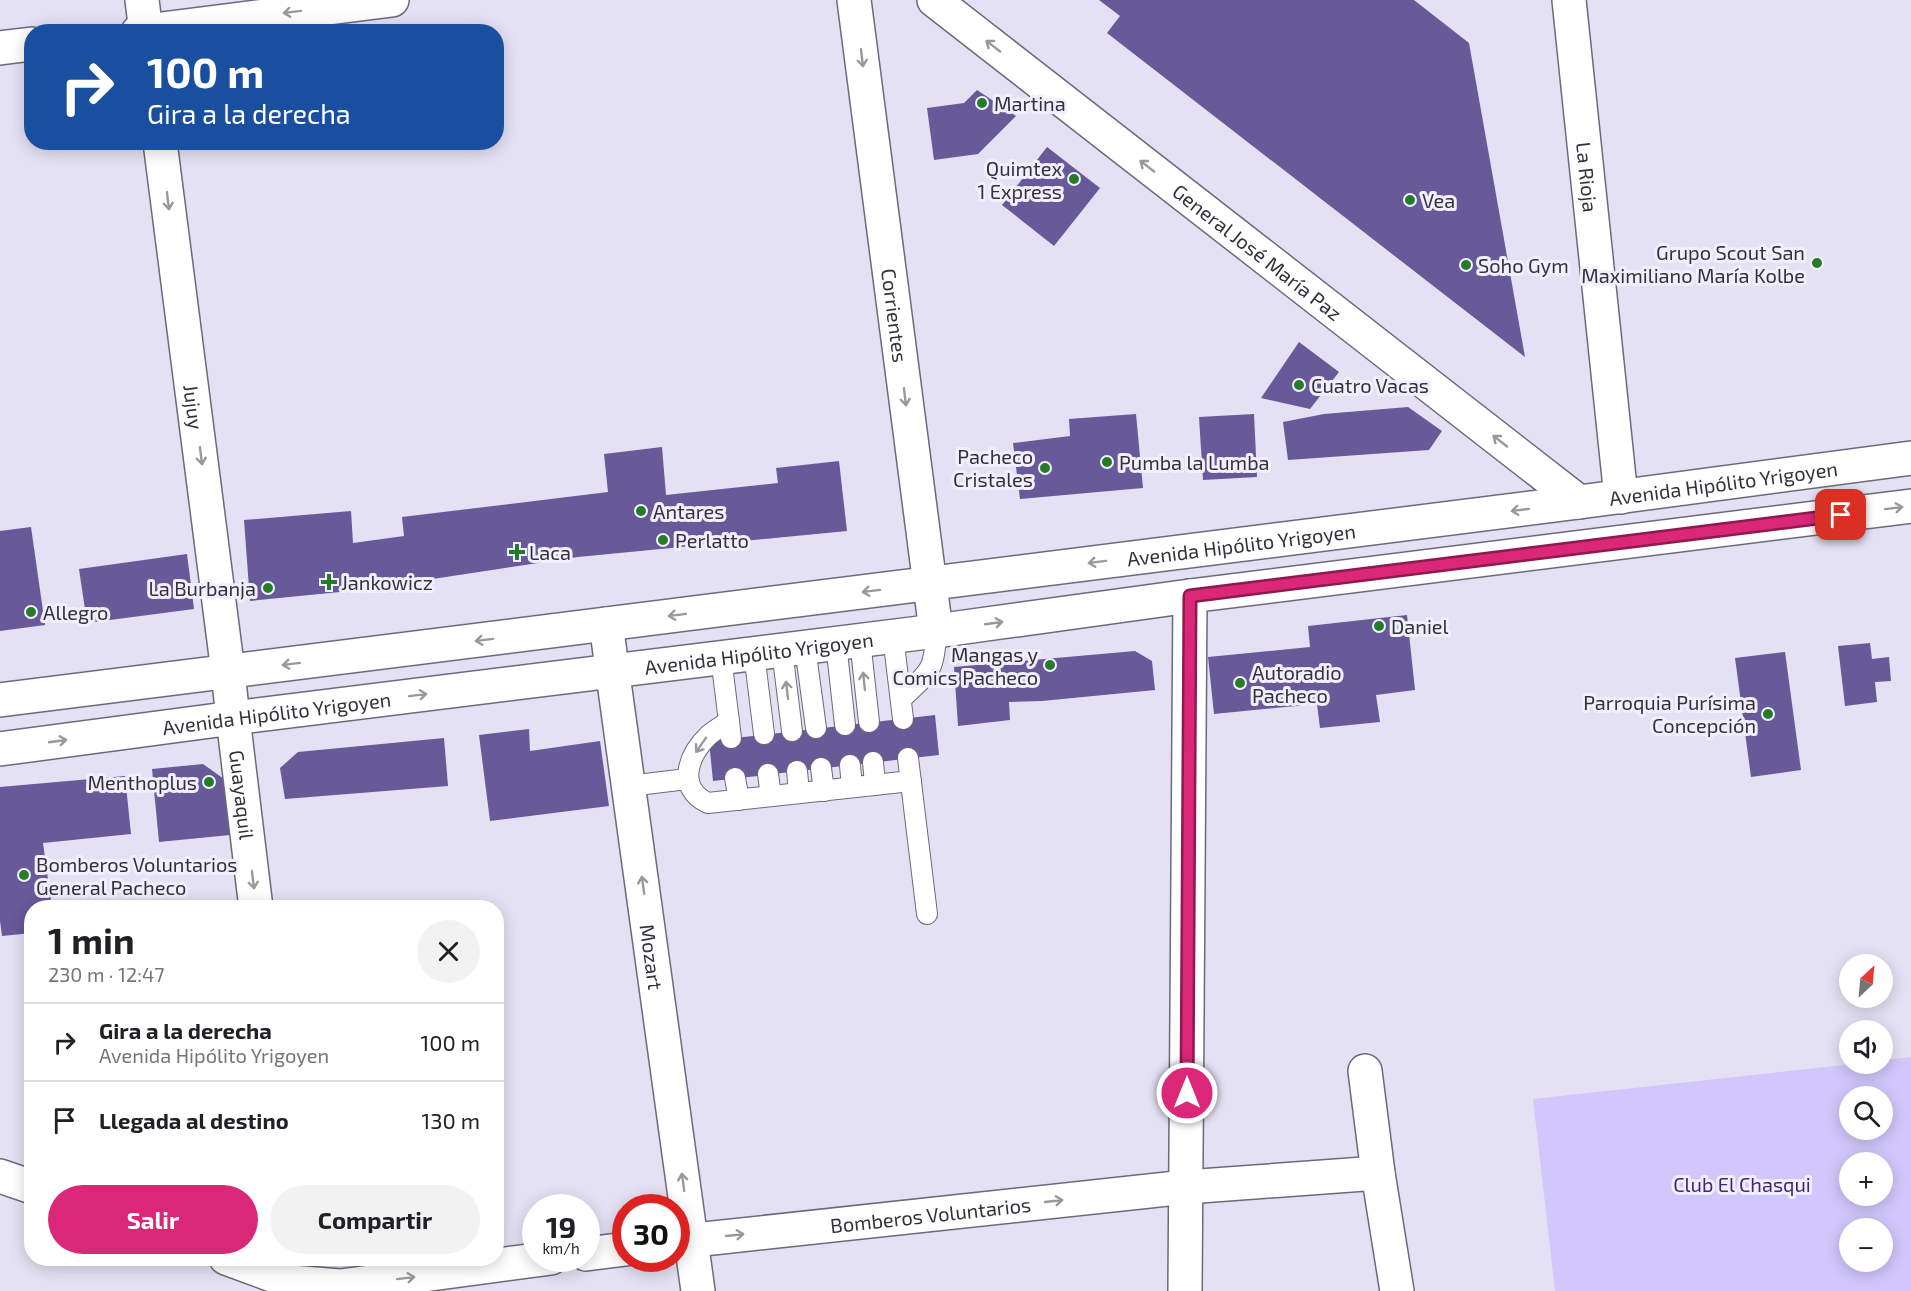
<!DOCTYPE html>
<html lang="es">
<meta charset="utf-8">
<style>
:root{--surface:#fff;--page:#f2f2f2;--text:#202124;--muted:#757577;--line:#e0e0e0;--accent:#db2777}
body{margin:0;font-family:"Exo 2",sans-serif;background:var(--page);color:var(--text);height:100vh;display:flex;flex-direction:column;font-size:22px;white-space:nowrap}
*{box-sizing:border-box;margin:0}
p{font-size:20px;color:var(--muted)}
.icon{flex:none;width:33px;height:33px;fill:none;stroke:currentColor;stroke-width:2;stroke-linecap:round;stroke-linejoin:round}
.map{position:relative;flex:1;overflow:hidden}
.details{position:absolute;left:24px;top:900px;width:480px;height:366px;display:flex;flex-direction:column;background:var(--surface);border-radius:24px;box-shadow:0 3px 15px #0003}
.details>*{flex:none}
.top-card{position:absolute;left:24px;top:24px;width:480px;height:126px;border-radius:24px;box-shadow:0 3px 15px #0003;background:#1a4fa0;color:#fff;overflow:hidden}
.needle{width:39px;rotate:26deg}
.buttons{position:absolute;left:1839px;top:954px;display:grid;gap:12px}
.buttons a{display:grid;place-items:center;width:54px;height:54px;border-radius:50%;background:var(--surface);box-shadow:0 3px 15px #0003;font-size:30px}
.speed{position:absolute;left:522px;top:1194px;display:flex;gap:12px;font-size:30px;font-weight:700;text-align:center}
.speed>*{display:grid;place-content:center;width:78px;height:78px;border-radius:50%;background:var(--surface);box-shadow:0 3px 15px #0003;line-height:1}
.speed small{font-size:15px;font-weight:400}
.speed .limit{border:9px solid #d22;background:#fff;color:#111}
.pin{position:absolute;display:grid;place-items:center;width:51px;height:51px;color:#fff;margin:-26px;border-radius:12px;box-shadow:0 3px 9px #0006}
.me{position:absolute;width:66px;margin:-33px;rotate:0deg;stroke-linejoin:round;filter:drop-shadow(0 0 4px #0008)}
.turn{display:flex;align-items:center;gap:21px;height:126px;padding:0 24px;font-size:27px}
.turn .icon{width:78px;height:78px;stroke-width:2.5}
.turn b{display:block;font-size:42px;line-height:51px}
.round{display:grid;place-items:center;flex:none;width:63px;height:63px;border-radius:32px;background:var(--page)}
.summary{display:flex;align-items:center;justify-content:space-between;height:102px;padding:0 24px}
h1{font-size:36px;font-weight:700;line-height:45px}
.cta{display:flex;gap:12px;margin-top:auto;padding:12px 24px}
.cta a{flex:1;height:69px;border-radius:36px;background:var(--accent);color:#fff;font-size:24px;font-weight:700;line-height:69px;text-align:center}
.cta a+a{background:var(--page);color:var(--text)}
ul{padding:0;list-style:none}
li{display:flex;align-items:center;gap:18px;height:78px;padding:0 24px;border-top:2px solid var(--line)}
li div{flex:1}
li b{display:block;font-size:22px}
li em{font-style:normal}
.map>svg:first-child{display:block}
.green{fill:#d1c7fc;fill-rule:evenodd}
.building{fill:#685998}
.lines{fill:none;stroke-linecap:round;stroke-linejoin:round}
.service-casing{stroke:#6c697a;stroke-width:22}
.minor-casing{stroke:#6c697a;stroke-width:36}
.tertiary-casing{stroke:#6c697a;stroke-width:36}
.primary-casing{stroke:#6c697a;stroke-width:36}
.service{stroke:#fff;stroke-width:20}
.minor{stroke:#fff;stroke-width:33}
.tertiary{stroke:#fff;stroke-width:33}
.primary{stroke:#fff;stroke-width:33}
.oneway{stroke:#99989c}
.route-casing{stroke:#8e194d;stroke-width:15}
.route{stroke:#db2777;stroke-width:10}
.poi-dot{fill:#267b28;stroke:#f1effe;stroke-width:2}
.labels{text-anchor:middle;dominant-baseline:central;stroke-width:6;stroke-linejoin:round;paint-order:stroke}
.poi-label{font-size:20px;fill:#33323a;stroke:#f1effe;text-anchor:start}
.street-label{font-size:20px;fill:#33323a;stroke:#f1effe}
.park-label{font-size:20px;fill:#412776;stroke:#f1effe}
</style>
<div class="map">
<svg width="1911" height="1291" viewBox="0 0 1911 1291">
<rect width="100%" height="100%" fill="#e4e1f4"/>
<!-- green -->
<path class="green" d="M 1911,1057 L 1911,1291 L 1555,1291 L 1533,1099 L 1853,1064 L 1882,1064 L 1883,1060 ZM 1850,1096 L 1882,1096 L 1882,1130 L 1850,1130 ZM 1850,1162 L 1882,1162 L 1882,1196 L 1850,1196 ZM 1882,1228 L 1882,1262 L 1850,1262 L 1850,1228 Z"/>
<!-- building -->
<g class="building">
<polygon points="1099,0 1414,0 1469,43 1525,357 1107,33 1120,16"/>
<polygon points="977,90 1016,116 978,154 934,160 927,108 964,103"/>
<polygon points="1047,147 1100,188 1054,246 1002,205"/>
<polygon points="1299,342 1339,372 1310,409 1261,398"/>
<polygon points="1408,407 1442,431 1429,450 1288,460 1283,422 1324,414"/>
<polygon points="1136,414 1143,488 1020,499 1013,443 1070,436 1069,419"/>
<polygon points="1254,414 1257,477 1203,480 1199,417"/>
<polygon points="662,447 666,495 778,483 776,468 839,461 847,531 578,557 360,590 250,601 244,520 351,511 353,543 404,536 402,517 608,492 604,454"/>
<polygon points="31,527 45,625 0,631 0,531"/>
<polygon points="187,554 194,609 87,623 79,569"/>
<polygon points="1407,615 1415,690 1376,695 1380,722 1320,728 1317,704 1214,714 1208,657 1310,647 1308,626"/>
<polygon points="1870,643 1872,659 1889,657 1891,681 1875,682 1877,702 1845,706 1838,646"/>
<polygon points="1135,651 1152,661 1155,690 1042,701 1009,702 1010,720 958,726 954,667"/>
<polygon points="1785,652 1801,770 1751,777 1735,658"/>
<polygon points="935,715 939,755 713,781 709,741"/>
<polygon points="529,729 530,751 600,741 609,806 490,821 479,735"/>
<polygon points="444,738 448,786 285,799 280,768 298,752"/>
<polygon points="203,764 224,779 230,835 159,842 152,769"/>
<polygon points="125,776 131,834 43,843 52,908 32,908 32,933 2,936 0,921 0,787"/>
</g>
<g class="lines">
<defs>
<g id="service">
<polyline points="893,636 903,719"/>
<polyline points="860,640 869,722"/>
<polyline points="836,643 845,725"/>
<polyline points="805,647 816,728"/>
<polyline points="782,650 792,731"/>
<polyline points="754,653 764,734"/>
<polyline points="721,657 731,738"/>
<path d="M 901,699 C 929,672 935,672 936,631"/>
<path d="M 729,721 C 722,726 715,730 709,735 C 688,755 676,788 708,803 L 911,781"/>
<polyline points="908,758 927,914"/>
<polyline points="873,762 875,785"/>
<polyline points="850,765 852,787"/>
<polyline points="821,768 824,791"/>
<polyline points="797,771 799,793"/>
<polyline points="768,774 771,796"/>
<polyline points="735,778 739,800"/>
<polyline points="629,786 687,779"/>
</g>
<g id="minor">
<polyline points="142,0 146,32"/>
<path id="s1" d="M 1569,0 L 1621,497"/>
<polyline points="138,32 392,0"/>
<polyline points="0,48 32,44"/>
<path id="s2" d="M 160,142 L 228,672 L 233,718 L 256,908"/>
<path id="s3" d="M 606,624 L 698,1291"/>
<polyline points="1365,1071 1378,1173 1397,1291"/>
<polyline points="0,1176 32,1187"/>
<path id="s4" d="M 676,1242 L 1186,1187 L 1378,1173"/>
<polyline points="586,1254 626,1249"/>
<polyline points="226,1258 291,1282 340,1286 551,1258"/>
<polyline points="1185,1291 1190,596"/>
</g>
<g id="tertiary">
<path id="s5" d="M 854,0 L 936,631"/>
<path id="s6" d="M 934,0 L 1579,502"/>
</g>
<g id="primary">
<path id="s7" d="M 0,700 L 1579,502 L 1911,458"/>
<path id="s8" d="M 0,749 L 233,718 L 936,631 L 1190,596 L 1911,506"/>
</g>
</defs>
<!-- service casing -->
<use href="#service" class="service-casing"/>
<!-- minor casing -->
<use href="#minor" class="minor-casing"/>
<!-- tertiary casing -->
<use href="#tertiary" class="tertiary-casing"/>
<!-- primary casing -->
<use href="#primary" class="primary-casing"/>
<!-- service -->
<use href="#service" class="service"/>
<!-- minor -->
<use href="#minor" class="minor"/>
<!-- tertiary -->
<use href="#tertiary" class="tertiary"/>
<!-- primary -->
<use href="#primary" class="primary"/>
</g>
<!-- one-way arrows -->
<defs><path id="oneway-shaft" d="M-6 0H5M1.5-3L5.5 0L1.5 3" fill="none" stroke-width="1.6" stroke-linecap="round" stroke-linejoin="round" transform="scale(1.5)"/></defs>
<g class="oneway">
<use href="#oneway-shaft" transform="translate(292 12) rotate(173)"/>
<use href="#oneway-shaft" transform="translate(993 46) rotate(-142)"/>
<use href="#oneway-shaft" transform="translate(862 58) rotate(83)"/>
<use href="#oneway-shaft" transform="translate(1147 166) rotate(-142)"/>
<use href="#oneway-shaft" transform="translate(168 201) rotate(83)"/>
<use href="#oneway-shaft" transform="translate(905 397) rotate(83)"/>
<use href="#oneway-shaft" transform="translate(1500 441) rotate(-142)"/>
<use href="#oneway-shaft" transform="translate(201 456) rotate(83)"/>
<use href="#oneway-shaft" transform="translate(1894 508) rotate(-7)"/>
<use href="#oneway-shaft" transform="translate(1520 510) rotate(173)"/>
<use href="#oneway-shaft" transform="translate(1097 562) rotate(173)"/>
<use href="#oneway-shaft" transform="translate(871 591) rotate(173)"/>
<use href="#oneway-shaft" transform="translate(677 615) rotate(173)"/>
<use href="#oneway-shaft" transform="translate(994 623) rotate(-8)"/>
<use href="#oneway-shaft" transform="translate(484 640) rotate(173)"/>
<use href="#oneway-shaft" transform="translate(291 664) rotate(173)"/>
<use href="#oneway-shaft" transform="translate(864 681) rotate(-96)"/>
<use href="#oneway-shaft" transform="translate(787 690) rotate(-97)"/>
<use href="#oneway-shaft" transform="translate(418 695) rotate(-7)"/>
<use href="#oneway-shaft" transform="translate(58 741) rotate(-8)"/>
<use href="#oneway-shaft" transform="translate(701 745) rotate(125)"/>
<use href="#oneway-shaft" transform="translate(253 880) rotate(83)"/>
<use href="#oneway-shaft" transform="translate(643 885) rotate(-98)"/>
<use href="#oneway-shaft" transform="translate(683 1182) rotate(-98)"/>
<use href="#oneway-shaft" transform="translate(1054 1201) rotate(-6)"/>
<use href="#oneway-shaft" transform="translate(735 1235) rotate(-6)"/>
<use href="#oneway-shaft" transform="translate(406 1278) rotate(-7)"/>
</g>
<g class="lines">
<defs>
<polyline id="route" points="1187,1093 1190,596 1841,515"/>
</defs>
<!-- route casing -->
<use href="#route" class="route-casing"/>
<!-- route -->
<use href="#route" class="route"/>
</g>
<!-- markers -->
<g class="poi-dot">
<circle cx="982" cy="103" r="6"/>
<circle cx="1074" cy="179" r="6"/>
<circle cx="1410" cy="200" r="6"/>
<circle cx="1817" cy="263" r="6"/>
<circle cx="1466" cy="265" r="6"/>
<circle cx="1299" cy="385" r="6"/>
<circle cx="1107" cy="462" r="6"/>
<circle cx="1045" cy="468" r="6"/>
<circle cx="641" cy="511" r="6"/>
<circle cx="663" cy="540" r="6"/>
<path d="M514 543h6v6h6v6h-6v6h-6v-6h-6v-6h6z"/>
<path d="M326 573h6v6h6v6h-6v6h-6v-6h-6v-6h6z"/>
<circle cx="268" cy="588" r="6"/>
<circle cx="31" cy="612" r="6"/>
<circle cx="1379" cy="626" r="6"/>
<circle cx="1050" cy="665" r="6"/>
<circle cx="1240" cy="683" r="6"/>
<circle cx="1768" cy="714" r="6"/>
<circle cx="209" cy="782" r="6"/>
<circle cx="24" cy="875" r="6"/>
</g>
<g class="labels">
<!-- poi labels -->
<g class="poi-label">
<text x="994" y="103">Martina</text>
<text x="1062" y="168" text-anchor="end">Quimtex<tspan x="1062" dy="23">1 Express</tspan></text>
<text x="1422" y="200">Vea</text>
<text x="1805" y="252" text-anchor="end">Grupo Scout San<tspan x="1805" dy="23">Maximiliano María Kolbe</tspan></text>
<text x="1478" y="265">Soho Gym</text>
<text x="1311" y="385">Cuatro Vacas</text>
<text x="1033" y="456" text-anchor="end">Pacheco<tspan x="1033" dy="23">Cristales</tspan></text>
<text x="1119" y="462">Pumba la Lumba</text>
<text x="653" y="511">Antares</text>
<text x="675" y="540">Perlatto</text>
<text x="529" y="552">Laca</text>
<text x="341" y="582">Jankowicz</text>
<text x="256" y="588" text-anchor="end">La Burbanja</text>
<text x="43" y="612">Allegro</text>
<text x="1391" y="626">Daniel</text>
<text x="1038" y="654" text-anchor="end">Mangas y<tspan x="1038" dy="23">Comics Pacheco</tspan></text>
<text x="1252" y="672">Autoradio<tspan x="1252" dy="23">Pacheco</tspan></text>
<text x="1756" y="702" text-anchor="end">Parroquia Purísima<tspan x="1756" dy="23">Concepción</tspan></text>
<text x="197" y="782" text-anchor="end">Menthoplus</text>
<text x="36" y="864">Bomberos Voluntarios<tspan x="36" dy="23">General Pacheco</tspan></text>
</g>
<!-- street labels -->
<g class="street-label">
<text stroke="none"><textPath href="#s1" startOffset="178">La Rioja</textPath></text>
<text stroke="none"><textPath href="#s6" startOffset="410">General José María Paz</textPath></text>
<text stroke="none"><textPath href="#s5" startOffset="318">Corrientes</textPath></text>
<text stroke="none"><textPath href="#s2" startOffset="267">Jujuy</textPath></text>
<text stroke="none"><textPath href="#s7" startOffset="1737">Avenida Hipólito Yrigoyen</textPath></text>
<text stroke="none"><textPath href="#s7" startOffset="1251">Avenida Hipólito Yrigoyen</textPath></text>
<text stroke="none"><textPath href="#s8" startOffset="765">Avenida Hipólito Yrigoyen</textPath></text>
<text stroke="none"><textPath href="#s8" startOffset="279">Avenida Hipólito Yrigoyen</textPath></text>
<text stroke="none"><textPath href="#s2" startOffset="658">Guayaquil</textPath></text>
<text stroke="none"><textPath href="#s3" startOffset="336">Mozart</textPath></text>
<text stroke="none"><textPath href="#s4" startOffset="256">Bomberos Voluntarios</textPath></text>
</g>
<!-- park labels -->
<g class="park-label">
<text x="1742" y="1184">Club El Chasqui</text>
</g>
</g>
</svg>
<div class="buttons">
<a><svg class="needle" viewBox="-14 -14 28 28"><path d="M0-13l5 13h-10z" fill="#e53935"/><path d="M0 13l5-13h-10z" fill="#757577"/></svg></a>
<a><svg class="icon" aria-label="sound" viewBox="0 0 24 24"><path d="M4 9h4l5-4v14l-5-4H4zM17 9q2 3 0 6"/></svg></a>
<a><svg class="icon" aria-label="search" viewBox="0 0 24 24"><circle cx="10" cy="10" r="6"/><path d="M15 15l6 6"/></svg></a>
<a>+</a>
<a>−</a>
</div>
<div class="speed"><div>19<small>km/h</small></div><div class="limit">30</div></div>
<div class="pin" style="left:1841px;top:515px;background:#d93025"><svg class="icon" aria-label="arrive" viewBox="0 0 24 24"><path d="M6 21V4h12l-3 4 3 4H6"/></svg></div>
<svg class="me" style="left:1187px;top:1093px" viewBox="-20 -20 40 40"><circle r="17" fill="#db2777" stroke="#fff" stroke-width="3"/><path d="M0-11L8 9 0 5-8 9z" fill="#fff"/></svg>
<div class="top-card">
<div class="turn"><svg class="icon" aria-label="right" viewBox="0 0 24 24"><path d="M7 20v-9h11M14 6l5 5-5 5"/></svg><div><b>100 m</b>Gira a la derecha</div></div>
</div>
<section class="details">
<div class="summary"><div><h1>1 min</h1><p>230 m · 12:47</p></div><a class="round"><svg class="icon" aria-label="close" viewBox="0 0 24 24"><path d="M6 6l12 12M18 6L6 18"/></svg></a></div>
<ul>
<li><svg class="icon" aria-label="right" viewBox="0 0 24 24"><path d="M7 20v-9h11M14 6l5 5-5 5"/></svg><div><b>Gira a la derecha</b><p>Avenida Hipólito Yrigoyen</p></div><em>100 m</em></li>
<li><svg class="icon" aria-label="arrive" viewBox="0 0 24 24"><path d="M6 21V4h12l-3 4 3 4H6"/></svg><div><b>Llegada al destino</b></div><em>130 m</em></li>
</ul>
<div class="cta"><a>Salir</a><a>Compartir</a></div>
</section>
</div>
